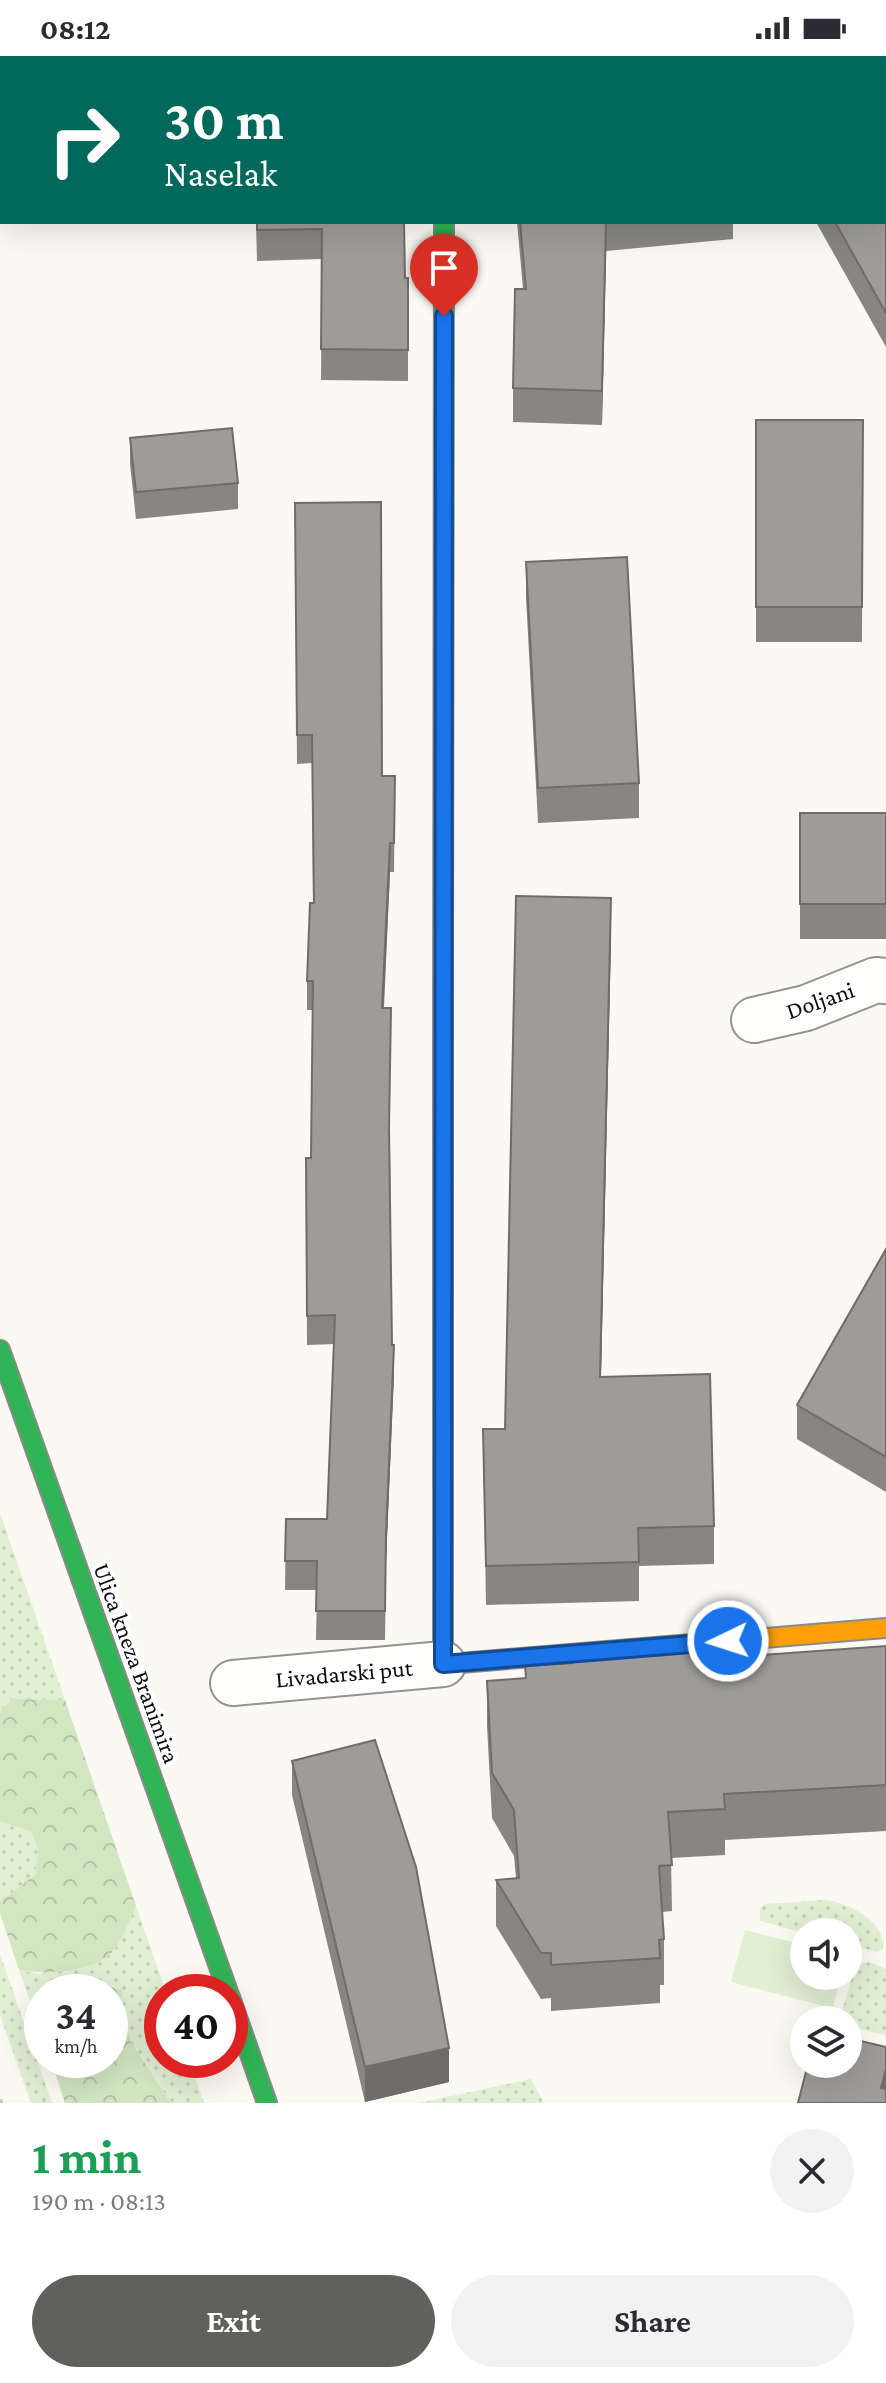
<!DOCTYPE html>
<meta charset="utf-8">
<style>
:root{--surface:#fff;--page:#f2f2f3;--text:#2b2b33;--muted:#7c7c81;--accent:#60605d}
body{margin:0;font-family:"Crimson Pro",serif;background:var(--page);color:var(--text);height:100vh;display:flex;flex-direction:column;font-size:30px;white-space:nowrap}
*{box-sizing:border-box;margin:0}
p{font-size:26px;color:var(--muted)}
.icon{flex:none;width:44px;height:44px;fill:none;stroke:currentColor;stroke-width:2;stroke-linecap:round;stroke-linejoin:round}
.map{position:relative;height:2047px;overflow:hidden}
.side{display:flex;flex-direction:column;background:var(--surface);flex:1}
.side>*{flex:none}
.hud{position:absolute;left:0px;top:0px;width:886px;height:168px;box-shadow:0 8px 32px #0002;background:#00695c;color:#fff;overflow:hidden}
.controls{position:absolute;left:790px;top:1862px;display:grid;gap:16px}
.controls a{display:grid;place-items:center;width:72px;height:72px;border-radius:50%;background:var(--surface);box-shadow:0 8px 32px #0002;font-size:40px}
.speed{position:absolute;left:24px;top:1918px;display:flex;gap:16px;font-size:40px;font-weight:700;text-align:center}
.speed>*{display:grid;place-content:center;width:104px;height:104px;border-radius:50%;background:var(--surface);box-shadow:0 8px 32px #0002;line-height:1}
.speed small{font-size:20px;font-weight:400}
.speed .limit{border:12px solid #d22;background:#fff;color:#111}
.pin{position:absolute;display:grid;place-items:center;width:68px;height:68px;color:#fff;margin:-82px -34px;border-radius:50% 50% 50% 0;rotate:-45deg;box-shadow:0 0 8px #0007}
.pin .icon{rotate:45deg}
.me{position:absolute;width:88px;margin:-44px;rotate:266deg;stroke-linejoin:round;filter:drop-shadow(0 0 6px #0008)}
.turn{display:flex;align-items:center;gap:28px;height:168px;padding:0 32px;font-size:36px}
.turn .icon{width:104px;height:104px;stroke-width:2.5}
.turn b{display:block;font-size:56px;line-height:68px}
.round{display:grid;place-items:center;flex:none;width:84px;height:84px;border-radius:42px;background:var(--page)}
.overview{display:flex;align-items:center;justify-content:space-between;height:136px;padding:0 32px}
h1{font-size:48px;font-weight:700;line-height:60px;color:#1e9e55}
.button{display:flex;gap:16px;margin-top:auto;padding:16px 32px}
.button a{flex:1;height:92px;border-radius:48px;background:var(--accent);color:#fff;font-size:32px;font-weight:700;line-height:92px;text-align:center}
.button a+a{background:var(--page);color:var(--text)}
.status{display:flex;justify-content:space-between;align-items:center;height:56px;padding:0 40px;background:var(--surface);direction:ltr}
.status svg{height:22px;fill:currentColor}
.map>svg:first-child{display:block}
.grass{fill:url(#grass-dots)}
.forest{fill:url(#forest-crowns)}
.park{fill:#e1efd3}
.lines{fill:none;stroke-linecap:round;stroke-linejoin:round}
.street-casing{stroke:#949390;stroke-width:48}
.fast-casing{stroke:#8a8a87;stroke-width:22}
.slow-casing{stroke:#8a8a87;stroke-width:22}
.jam-casing{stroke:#8a8a87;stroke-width:22}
.street{stroke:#fefefd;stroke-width:44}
.fast{stroke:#30b455;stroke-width:18}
.slow{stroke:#ff9f0a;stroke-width:18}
.jam{stroke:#e5322d;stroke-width:18}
.rail{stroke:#d6c7c5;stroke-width:6}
.wall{fill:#878683}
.shaded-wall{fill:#6e6d6a}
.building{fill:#9d9c98;stroke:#6e6d6a;stroke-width:2}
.route-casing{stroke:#114b97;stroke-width:20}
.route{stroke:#1a73e8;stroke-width:14}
.labels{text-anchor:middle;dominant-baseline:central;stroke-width:8;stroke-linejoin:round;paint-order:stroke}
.street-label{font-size:24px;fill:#0d0d0d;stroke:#fff}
</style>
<div class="status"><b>08:12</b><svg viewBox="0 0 49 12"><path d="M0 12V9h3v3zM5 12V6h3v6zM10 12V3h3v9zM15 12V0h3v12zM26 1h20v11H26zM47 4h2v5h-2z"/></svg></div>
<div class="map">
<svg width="886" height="2047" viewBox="0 0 886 2047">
<defs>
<pattern id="grass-dots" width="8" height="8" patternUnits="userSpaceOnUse" patternTransform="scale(2)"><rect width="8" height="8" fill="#e1efd3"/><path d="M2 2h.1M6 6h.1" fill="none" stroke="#c0ccb4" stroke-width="1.8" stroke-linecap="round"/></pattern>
<pattern id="forest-crowns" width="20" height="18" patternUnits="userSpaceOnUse" patternTransform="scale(2)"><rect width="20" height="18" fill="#d1e6c1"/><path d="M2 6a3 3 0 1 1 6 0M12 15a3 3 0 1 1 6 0" fill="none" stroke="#b2c4a5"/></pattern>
</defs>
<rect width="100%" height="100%" fill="#faf9f2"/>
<!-- grass -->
<g class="grass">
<polygon points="0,1457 65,1644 12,1643 0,1656"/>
<polygon points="0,1765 9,1766 31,1775 38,1793 36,1818 0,1846"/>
<path d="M 827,1844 C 848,1847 886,1866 883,1892 L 878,1896 L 848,1889 L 848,1876 L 804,1877 L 760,1865 L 760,1853 L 765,1848 Z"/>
<polygon points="136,1850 166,1936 162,1936 162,2004 189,2004 204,2047 171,2047 131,1986 123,1956 122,1934 77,1929 65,1936 42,1936 42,1979 19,1914 39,1918 114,1894"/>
<polygon points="0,1898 52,2047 31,2047 0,1959"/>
<polygon points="870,1906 886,1913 886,1980 848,1969 848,1964 839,1964 854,1915 859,1908"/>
<polygon points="531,2023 544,2047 419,2047"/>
</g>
<!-- forest -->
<g class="forest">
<path d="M 12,1643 L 65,1644 L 136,1850 C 129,1864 123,1883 113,1895 C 95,1916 45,1919 19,1914 L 0,1857 L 0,1846 L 36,1818 L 38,1793 L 31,1775 L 0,1765 L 0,1656 Z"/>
<polygon points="100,1927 122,1934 123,1956 131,1986 171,2047 65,2047 51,2004 110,2004 110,1936 65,1936 77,1929"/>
</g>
<!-- park -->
<polygon class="park" points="745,1874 804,1889 804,1920 841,1920 833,1952 731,1926"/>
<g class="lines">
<defs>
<g id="street">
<polyline points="754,964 806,952 876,924 886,925"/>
<polyline points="233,1627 443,1608"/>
</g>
<g id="fast">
<polyline points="441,0 442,2"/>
<polyline points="443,1000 444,166"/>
<polyline points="0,1294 228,1936"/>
<polyline points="230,1941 267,2047"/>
</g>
<g id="slow">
<polyline points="443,1417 443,1000"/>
<polyline points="448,1608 886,1572"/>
</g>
<polyline id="jam" points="443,1417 443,1608 448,1608"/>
</defs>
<!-- street casing -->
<use href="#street" class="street-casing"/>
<!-- fast casing -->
<use href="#fast" class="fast-casing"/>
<!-- slow casing -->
<use href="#slow" class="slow-casing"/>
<!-- jam casing -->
<use href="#jam" class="jam-casing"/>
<!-- street -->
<use href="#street" class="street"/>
<!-- fast -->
<use href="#fast" class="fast"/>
<!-- slow -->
<use href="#slow" class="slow"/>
<!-- jam -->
<use href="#jam" class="jam"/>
<!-- rail -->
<polyline class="rail" points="0,2046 0,2047"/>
</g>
<!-- wall -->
<g class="wall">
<rect x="526" y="0" width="97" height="2"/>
<polygon points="722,0 786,0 787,2 723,2"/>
<polygon points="886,0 886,291 816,166 884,166"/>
<polygon points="256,166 404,166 405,222 408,222 408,325 321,324 322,203 257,205"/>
<polygon points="517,166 733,166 733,183 606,195 602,369 513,366 513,332 523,233"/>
<polygon points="756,364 863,364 862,586 756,586"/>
<polygon points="130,382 238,427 238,453 136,463 130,408"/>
<polygon points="295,447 382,720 395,720 394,816 390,816 384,952 390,1087 392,1289 394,1318 386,1506 385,1584 316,1584 317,1534 285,1534 286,1463 327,1463 334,1288 307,1289 306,1102 311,1102 313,954 307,954 307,925 313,847 312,707 297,708"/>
<polygon points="526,506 639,727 639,762 538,767 526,541"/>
<rect x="800" y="757" width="86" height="126"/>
<polygon points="611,880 601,1321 714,1470 714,1508 639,1510 639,1545 486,1549 483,1373 505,1373"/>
<polygon points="886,1193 886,1436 797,1383 797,1349"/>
<polygon points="886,1590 886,1775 725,1784 725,1799 671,1802 672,1855 662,1856 664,1883 664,1929 660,1929 660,1947 551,1955 551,1942 541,1943 496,1870 496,1824 516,1822 514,1800 492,1762 487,1670 487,1625 525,1622 571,1607 707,1603"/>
<polygon points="292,1705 449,2026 365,2046 292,1739"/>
</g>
<!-- shaded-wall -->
<g class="shaded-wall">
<polygon points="606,166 606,195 602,369 602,335"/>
<polygon points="390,787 390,816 382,980 382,952"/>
<polygon points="611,842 611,880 600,1359 600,1321"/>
<polygon points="394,1289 394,1318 386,1506 385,1584 386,1477"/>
<polygon points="449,1992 449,2026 365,2046 365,2011"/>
<polygon points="886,2013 886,2040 881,2032"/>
</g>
<!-- building -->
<g class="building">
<rect x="268" y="0" width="104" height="2"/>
<rect x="662" y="0" width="57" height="2"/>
<polygon points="742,0 786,0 787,2 743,2"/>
<polygon points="795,0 886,0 886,257 835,166 884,166 884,2 792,2"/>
<polygon points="257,166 404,166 405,222 408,222 408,294 321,293 322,173 257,174"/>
<polygon points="520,166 606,166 602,335 513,332 515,233 526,233"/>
<polygon points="756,364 863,364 862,551 756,551"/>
<polygon points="232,372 238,427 136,436 130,382"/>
<polygon points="381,446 382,720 395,720 394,787 390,787 382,952 391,952 389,1072 392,1289 394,1289 386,1477 385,1555 316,1555 317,1505 285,1505 286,1463 327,1463 335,1259 307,1260 306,1102 311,1102 313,925 307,925 310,847 314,847 312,679 297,679 295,447"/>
<polygon points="627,501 639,727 538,732 526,506"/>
<rect x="800" y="757" width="86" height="91"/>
<polygon points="516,840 611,842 600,1321 710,1318 714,1470 638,1472 639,1506 486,1510 483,1373 505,1373"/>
<polygon points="886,1193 886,1401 797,1349"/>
<polygon points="886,1590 886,1729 724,1738 725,1753 668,1756 672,1809 659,1810 664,1883 659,1884 660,1902 551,1909 551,1897 541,1897 496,1824 519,1822 514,1754 492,1717 487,1625 526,1622 525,1610 572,1607 571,1603 658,1599 657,1595 707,1592 707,1603"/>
<polygon points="375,1684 416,1811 449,1992 365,2011 292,1705"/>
<polygon points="848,1982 886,1991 886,2013 881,2032 886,2033 886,2047 798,2047 808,2008 848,2008"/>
</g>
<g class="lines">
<defs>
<polyline id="route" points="444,260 443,1608 728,1585"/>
</defs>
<!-- route casing -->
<use href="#route" class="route-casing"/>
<!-- route -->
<use href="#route" class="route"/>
</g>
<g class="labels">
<!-- street labels -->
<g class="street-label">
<text transform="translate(820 944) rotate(-19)">Doljani</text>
<text transform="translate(137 1607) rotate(70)">Ulica kneza Branimira</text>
<text transform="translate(344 1617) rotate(-5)">Livadarski put</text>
</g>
</g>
</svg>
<div class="controls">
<a><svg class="icon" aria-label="sound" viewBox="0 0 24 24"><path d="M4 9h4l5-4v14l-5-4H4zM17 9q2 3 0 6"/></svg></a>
<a><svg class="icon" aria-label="layers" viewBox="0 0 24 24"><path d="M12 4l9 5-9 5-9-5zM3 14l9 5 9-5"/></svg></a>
</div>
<div class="speed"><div>34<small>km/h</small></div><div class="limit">40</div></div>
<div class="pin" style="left:444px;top:260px;background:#d93025"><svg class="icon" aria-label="arrive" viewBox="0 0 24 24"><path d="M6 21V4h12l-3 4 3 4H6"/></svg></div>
<svg class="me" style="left:728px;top:1585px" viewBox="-20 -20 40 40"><circle r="17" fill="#1a73e8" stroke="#fff" stroke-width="3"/><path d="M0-11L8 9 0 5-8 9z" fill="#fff"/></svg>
<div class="hud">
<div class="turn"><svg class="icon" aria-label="right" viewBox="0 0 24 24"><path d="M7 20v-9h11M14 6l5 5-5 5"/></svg><div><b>30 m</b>Naselak</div></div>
</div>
</div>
<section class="side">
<div class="overview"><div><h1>1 min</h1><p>190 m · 08:13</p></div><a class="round"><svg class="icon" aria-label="close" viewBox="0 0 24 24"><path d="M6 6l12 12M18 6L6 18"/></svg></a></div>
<div class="button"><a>Exit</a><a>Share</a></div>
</section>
